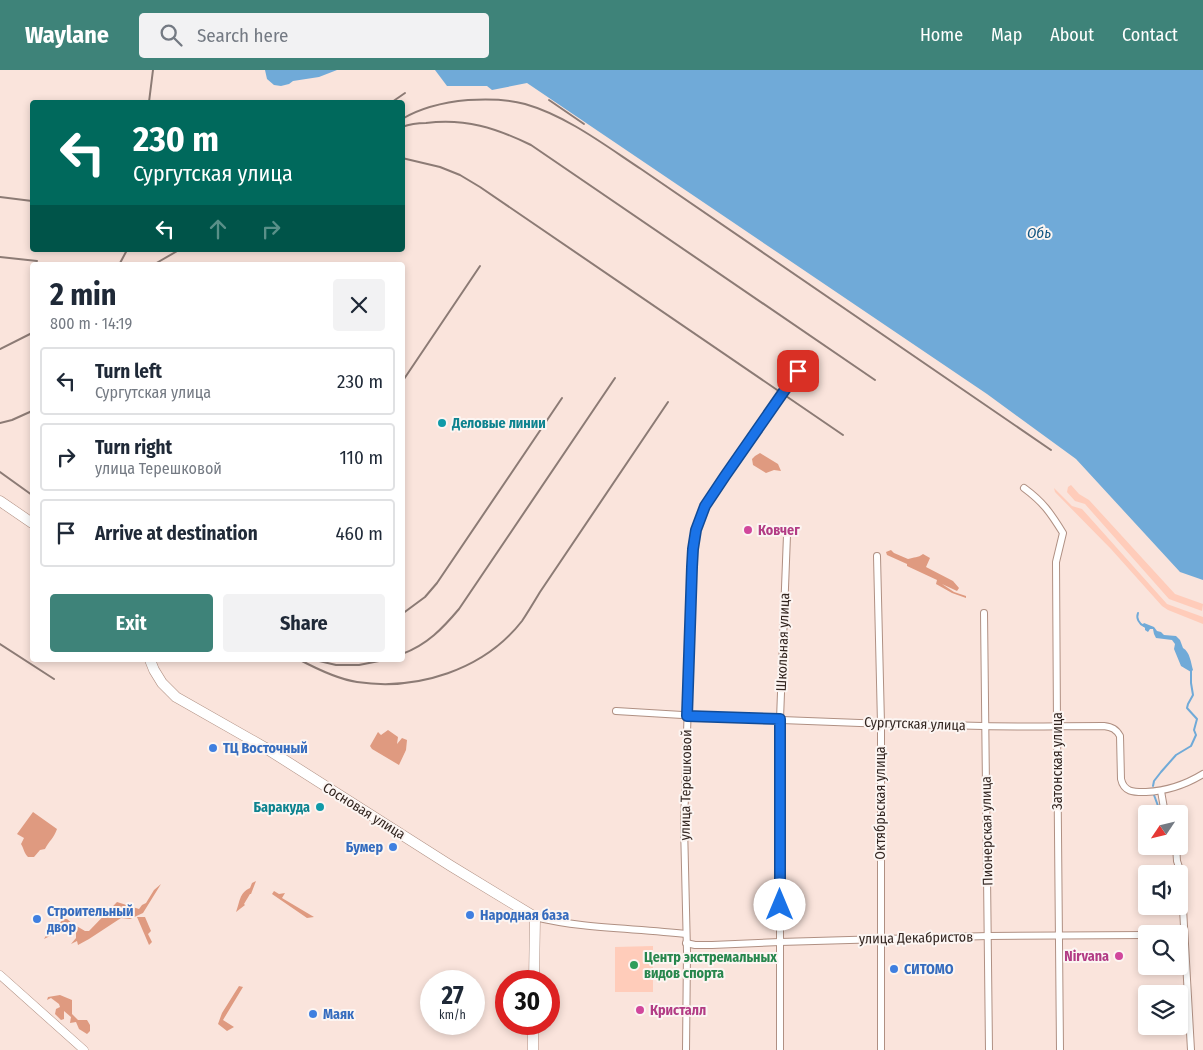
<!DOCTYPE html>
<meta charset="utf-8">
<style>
:root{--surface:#fff;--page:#f2f2f3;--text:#1f2937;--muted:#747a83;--line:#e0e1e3;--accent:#3e8379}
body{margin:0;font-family:"Fira Sans Condensed",sans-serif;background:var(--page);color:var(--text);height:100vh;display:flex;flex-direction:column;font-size:19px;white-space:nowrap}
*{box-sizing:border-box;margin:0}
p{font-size:16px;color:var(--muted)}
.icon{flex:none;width:28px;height:28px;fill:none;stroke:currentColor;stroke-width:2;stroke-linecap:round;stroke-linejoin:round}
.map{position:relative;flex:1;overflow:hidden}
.sheet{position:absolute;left:30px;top:192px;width:375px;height:400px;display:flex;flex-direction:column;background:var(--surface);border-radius:5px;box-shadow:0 2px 8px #0003}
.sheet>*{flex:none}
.banner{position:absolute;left:30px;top:30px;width:375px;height:152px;border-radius:5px;box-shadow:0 2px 8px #0003;background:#00695c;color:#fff;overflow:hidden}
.needle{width:32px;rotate:235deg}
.tools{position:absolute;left:1138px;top:735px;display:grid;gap:10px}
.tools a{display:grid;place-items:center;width:50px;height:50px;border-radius:5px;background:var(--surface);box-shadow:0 2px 8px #0003;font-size:25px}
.speed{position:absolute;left:420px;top:900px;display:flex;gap:10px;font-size:25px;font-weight:700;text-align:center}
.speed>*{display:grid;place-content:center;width:65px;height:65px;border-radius:50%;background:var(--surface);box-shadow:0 2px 8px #0003;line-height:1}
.speed small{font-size:12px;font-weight:400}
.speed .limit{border:8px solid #d22;background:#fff;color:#111}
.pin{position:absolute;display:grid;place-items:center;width:42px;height:42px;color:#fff;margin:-21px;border-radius:10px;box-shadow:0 2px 8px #0006}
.me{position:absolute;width:55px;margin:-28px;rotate:0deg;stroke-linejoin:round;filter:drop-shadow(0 0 4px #0008)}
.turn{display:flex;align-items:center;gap:18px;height:105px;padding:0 20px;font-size:22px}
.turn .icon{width:65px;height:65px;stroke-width:2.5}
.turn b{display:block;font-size:35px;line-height:42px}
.lanes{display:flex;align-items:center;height:48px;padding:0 20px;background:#0003;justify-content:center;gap:25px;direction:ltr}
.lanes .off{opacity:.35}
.round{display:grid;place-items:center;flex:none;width:52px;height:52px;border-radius:5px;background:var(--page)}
.summary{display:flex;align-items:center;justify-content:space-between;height:85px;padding:0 20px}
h1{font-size:30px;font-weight:700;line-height:38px}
.action{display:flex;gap:10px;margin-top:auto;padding:10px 20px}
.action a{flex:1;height:58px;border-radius:5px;background:var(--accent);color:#fff;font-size:20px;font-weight:700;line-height:58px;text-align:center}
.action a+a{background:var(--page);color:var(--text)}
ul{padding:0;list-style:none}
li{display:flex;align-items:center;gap:15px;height:68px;margin:0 10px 8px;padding:0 10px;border:2px solid var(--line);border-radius:5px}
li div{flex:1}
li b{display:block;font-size:19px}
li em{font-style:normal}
header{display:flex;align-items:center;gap:30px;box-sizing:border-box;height:70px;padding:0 25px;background:var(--accent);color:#fff}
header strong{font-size:24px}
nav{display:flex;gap:28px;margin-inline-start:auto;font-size:18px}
.search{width:350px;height:45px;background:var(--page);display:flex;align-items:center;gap:12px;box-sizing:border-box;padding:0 18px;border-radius:5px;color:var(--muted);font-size:19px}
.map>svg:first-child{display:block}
.green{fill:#ffccba}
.forest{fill:#df9a80}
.water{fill:#70aad8}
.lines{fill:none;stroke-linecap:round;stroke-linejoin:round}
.stream{stroke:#70aad8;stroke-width:2}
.minor-casing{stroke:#b09083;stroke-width:8}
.tertiary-casing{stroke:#b09083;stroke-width:9}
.primary-casing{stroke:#b09083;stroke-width:11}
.minor{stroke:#fff;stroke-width:6}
.tertiary{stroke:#fff;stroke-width:8}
.primary{stroke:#fff;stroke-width:10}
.rail{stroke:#8c7b75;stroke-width:2}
.route-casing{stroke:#114b97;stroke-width:12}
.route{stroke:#1a73e8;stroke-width:9}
.culture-dot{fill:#0f9aa8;stroke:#fcf5f2;stroke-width:2}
.hotel-dot{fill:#d1479c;stroke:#fcf5f2;stroke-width:2}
.shop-dot{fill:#3f7fe0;stroke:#fcf5f2;stroke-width:2}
.leisure-dot{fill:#2e9e5b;stroke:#fcf5f2;stroke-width:2}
.labels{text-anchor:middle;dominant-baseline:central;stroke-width:4;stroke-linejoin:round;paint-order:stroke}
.culture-label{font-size:14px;font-weight:bold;fill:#0d838f;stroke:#fcf5f2;text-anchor:start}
.hotel-label{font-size:14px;font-weight:bold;fill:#b23c85;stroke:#fcf5f2;text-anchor:start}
.street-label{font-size:14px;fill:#332621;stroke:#fcf5f2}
.shop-label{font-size:14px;font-weight:bold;fill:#366cbe;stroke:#fcf5f2;text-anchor:start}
.leisure-label{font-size:14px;font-weight:bold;fill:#27864d;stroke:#fcf5f2;text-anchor:start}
.water-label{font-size:15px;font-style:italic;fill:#135682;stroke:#fcf5f2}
</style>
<header>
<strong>Waylane</strong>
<div class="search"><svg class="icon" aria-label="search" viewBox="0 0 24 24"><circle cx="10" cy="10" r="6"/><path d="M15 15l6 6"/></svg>Search here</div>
<nav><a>Home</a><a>Map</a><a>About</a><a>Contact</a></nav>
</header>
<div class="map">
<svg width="1203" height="980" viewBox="0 0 1203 980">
<rect width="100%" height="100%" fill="#fae4dc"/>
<!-- green -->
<g class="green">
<polygon points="1071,415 1079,424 1089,430 1175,524 1203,534 1202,541 1169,529 1085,434 1075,431 1067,422 1068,417"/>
<polygon points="1054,418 1072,436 1082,439 1167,534 1203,547 1203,554 1168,540 1162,536 1111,479 1055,422"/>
<polygon points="653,876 653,922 615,922 615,877"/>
</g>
<!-- forest -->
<g class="forest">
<polygon points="760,383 778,394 781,401 774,400 766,403 753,395 752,389 755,386"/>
<path d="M 891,480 L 894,483 L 908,489 C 914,487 918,488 923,484 L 930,488 L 926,497 L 953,511 L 959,518 L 957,521 L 942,514 L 954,522 L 966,526 L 966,528 L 952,523 L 936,514 L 937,510 L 907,496 L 907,494 L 887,485 L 886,482 Z"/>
<polygon points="388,660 398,667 397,674 402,668 407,670 406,680 399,695 372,679 370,676 378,662 381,665"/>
<path d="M 33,742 L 57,759 C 54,768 49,771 45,779 L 40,780 L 34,787 L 28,787 C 24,783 24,779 21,774 L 24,768 L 17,764 Z"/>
<path d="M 256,811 L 251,824 L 250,824 L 244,834 L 245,835 L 236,842 C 240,832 239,823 250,818 L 252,813 Z"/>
<path d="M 161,814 L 143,843 L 130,849 L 121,848 L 89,869 L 78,875 L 77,871 L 71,874 L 76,868 L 76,862 L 70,860 L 65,854 L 48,867 L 44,869 L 47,864 L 64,849 L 67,849 C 72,854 79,857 85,861 L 89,861 L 117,832 L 139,839 L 142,835 L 146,833 L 154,820 Z"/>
<polygon points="274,821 279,824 285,823 282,828 314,847 307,848 272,824"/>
<polygon points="137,847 145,847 151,861 148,864 152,872 149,875"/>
<polygon points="239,916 243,917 223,950 234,957 227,961 218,954 222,943"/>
<polygon points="60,925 72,930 72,944 78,950 87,950 90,955 90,961 87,964 79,959 76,952 70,953 71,947 64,941 64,949 61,950 55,944 56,939 60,937 59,934 51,928 47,930 48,927"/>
</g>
<!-- water -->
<g class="water">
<polygon points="265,0 337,0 319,7 293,11 289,14 281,16 274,15 267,9"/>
<polygon points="435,0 1203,0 1203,510 1180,502 1076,389 987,324 527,13 492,20 487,16 447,16"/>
<path d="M 1144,553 L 1154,557 L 1157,561 L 1161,562 L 1164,565 L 1176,566 L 1180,570 L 1183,578 C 1190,582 1191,593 1193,600 L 1191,602 L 1181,596 L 1174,579 L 1175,574 L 1172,570 L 1156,568 L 1154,564 L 1153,559 L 1150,559 L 1148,562 L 1145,560 L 1145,558 L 1142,555 Z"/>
</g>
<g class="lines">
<!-- stream -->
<g class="stream">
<path d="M 1138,543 C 1136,548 1139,554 1144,556"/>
<polyline points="1153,716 1154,711 1161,702 1176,685 1191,676 1196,665 1194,660 1197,649 1187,638 1188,634 1193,625 1191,613 1191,601"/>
<polyline points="1154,725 1161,744"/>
<polyline points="1179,767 1183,777 1184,783"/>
</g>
<defs>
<g id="minor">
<path d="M 1024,418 C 1043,432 1050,442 1063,463 L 1056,492 L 1057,656 L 1060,980"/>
<polyline points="877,486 881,654 881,980"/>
<polyline points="984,543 989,980"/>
<path d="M 616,641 C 738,649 861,654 983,656 C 1023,657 1064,656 1104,656 C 1112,657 1116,659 1120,666 L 1121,709 C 1124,723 1135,722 1146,722 C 1167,721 1185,715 1203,704"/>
<polyline points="1161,721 1165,744"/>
<polyline points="1176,776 1177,791 1181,803 1191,980"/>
<path d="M 535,847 C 584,859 636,858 686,864"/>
<polyline points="686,873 695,875 712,875 780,872 988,866 1146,865"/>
<polyline points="686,980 687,882 684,755 693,479 695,460 705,436 798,301"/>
<polyline points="780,980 780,649 787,465"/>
</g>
<polyline id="tertiary" points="0,905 84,980"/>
<g id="primary">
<polyline points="0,431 32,453"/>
<polyline points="150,590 154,600 162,613 176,627 264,677 451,796 535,847 534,911"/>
<polyline points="533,980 533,954"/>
</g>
</defs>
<!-- minor casing -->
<use href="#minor" class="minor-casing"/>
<!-- tertiary casing -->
<use href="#tertiary" class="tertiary-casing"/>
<!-- primary casing -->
<use href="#primary" class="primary-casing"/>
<!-- minor -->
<use href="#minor" class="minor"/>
<!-- tertiary -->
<use href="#tertiary" class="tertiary"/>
<!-- primary -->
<use href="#primary" class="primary"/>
<!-- rail -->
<g class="rail">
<polyline points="549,30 584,54"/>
<polyline points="149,32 153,0"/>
<polyline points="392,32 405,23"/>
<path d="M 402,49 C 422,37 446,32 468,30 C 486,29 508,29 525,34 C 567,46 606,76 641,99 L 1051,380"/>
<path d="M 402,57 C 410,54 418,53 426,53 C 465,48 496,58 531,75 L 875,310"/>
<polyline points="402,88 440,97 460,105 480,117 843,365"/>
<polyline points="0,127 32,131"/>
<polyline points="0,187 37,191"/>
<polyline points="119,195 127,180"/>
<polyline points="153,195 179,180"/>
<polyline points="0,279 32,263"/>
<polyline points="402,312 480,196"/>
<polyline points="0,353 12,350 32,341"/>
<polyline points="0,402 32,425"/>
<polyline points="402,544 425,527 437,513 562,328"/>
<polyline points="0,574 54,609"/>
<path d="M 402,584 C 427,575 443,558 459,539 L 615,308"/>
<path d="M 300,590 C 317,599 337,609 357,612 C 417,621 484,600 522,551 C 528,542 534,532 540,522 L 668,332"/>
<polyline points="315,590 336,595 359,595 384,590"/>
</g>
</g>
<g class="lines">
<defs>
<polyline id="route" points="780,835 780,649 687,646 692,497 693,479 696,460 705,436 725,406 798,301"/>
</defs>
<!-- route casing -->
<use href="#route" class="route-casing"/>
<!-- route -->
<use href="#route" class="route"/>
</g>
<!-- markers -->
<g class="culture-dot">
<circle cx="442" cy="353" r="5"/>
<circle cx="320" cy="737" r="5"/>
</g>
<g class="hotel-dot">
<circle cx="748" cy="460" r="5"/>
<circle cx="1119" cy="886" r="5"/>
<circle cx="640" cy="940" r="5"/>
</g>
<g class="shop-dot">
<circle cx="213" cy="678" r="5"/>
<circle cx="393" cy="777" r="5"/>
<circle cx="470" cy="845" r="5"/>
<circle cx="37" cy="849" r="5"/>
<circle cx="894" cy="899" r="5"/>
<circle cx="313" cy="944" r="5"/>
</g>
<circle class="leisure-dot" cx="634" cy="895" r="5"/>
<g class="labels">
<!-- culture labels -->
<g class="culture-label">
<text x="452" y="353">Деловые линии</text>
<text x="310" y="737" text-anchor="end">Баракуда</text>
</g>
<!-- hotel labels -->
<g class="hotel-label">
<text x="758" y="460">Ковчег</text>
<text x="1109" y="886" text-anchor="end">Nirvana</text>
<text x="650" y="940">Кристалл</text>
</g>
<!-- street labels -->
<g class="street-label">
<text transform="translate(783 572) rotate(-88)">Школьная улица</text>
<text transform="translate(915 654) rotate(2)">Сургутская улица</text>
<text transform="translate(1057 691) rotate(-90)">Затонская улица</text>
<text transform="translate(686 715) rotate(-89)">улица Терешковой</text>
<text transform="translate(880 733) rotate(-90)">Октябрьская улица</text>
<text transform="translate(364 741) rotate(32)">Сосновая улица</text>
<text transform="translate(987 761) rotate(-91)">Пионерская улица</text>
<text transform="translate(916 868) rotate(-1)">улица Декабристов</text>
</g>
<!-- shop labels -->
<g class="shop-label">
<text x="223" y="678">ТЦ Восточный</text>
<text x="383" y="777" text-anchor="end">Бумер</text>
<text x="47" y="841">Строительный<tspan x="47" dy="16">двор</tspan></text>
<text x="480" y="845">Народная база</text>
<text x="904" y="899">СИТОМО</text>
<text x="323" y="944">Маяк</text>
</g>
<!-- leisure labels -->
<g class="leisure-label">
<text x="644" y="887">Центр экстремальных<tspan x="644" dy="16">видов спорта</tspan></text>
</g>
<!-- water labels -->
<g class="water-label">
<text x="1039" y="163">Обь</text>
</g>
</g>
</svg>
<div class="tools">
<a><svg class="needle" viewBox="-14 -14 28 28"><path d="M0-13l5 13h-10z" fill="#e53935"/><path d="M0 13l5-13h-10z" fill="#747a83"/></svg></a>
<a><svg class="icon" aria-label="sound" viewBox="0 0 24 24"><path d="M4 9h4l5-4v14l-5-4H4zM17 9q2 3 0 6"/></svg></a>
<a><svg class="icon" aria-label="search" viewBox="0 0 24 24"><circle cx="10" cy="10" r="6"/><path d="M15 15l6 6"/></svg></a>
<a><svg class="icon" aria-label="layers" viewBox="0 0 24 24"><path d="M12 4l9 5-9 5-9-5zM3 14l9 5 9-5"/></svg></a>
</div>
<div class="speed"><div>27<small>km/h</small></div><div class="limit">30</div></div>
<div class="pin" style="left:798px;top:301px;background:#d93025"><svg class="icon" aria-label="arrive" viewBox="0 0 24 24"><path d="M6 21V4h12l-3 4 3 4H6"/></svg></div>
<svg class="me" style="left:780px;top:835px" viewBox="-20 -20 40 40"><circle r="19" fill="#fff"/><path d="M0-13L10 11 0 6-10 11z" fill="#1a73e8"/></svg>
<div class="banner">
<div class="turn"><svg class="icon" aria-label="left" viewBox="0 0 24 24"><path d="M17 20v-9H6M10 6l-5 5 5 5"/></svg><div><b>230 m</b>Сургутская улица</div></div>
<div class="lanes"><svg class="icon" aria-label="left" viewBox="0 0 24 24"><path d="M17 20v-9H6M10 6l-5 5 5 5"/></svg><svg class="icon off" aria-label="ahead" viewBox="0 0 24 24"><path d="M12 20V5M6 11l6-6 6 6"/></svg><svg class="icon off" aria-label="right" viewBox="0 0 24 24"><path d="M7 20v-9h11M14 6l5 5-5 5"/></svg></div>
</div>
<section class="sheet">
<div class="summary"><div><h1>2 min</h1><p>800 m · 14:19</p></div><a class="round"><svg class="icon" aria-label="close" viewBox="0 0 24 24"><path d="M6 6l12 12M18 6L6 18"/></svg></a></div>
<ul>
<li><svg class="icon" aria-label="left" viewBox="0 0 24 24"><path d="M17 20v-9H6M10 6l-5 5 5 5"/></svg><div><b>Turn left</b><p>Сургутская улица</p></div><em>230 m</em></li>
<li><svg class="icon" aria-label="right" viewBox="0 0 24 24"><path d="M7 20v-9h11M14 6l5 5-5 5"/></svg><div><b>Turn right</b><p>улица Терешковой</p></div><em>110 m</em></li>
<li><svg class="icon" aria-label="arrive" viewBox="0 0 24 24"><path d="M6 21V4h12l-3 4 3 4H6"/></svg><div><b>Arrive at destination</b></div><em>460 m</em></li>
</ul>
<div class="action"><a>Exit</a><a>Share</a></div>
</section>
</div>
